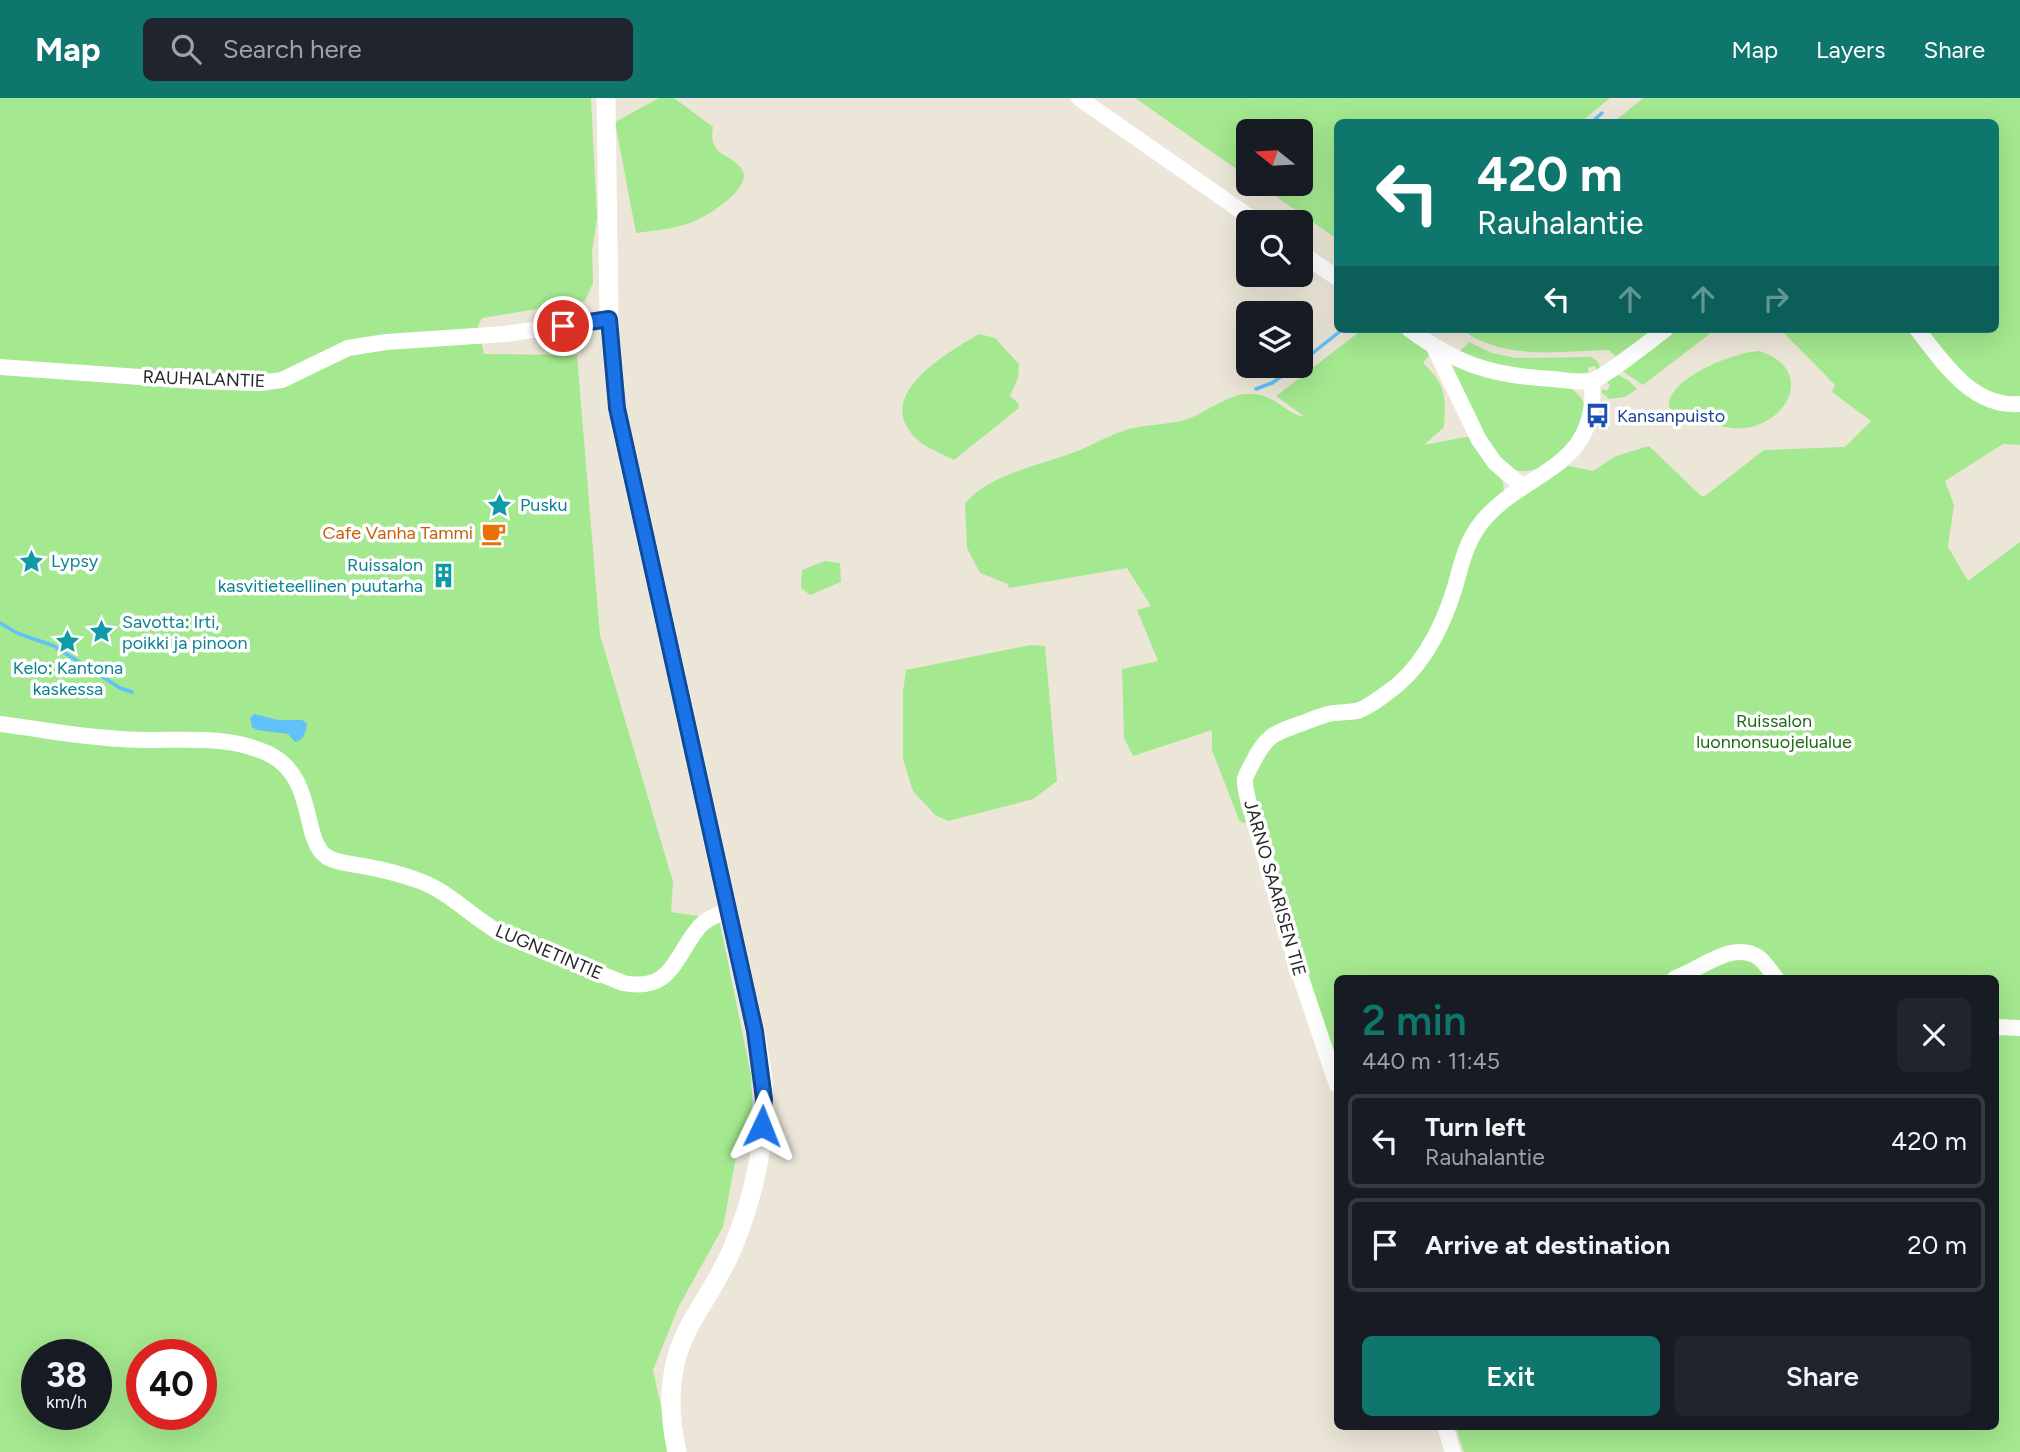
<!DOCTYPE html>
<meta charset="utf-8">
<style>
:root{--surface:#171b24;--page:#20242c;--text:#f1f3f6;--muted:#9ea1a6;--line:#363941;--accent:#0f766e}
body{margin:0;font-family:Figtree,sans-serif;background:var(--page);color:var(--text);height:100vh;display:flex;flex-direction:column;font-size:26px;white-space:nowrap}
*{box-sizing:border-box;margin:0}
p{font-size:23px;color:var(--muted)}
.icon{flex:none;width:38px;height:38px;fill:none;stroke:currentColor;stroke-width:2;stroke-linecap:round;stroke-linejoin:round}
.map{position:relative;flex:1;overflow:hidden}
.sheet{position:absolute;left:1334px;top:877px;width:665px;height:455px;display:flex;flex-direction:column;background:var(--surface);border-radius:10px;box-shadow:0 7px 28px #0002}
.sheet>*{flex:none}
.hud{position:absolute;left:1334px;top:21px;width:665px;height:214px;border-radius:10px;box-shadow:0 7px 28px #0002;background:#0f766e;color:#fff;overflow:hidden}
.needle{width:46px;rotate:288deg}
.buttons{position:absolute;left:1236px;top:21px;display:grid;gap:14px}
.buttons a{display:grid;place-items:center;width:77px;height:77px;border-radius:10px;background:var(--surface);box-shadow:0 7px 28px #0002;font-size:35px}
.speed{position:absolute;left:21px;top:1241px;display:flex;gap:14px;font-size:35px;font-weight:700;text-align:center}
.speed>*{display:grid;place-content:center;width:91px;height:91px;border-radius:50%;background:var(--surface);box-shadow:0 7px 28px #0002;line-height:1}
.speed small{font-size:18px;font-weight:400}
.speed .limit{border:10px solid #d22;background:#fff;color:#111}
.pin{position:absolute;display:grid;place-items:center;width:60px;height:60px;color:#fff;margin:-30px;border:4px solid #fff;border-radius:50%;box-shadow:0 2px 7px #0007}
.me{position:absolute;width:77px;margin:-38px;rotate:2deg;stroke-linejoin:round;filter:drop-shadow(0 0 5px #0008)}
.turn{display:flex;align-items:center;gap:24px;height:147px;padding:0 28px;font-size:32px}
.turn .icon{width:91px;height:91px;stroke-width:2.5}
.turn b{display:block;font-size:49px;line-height:60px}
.lanes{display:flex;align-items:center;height:66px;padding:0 28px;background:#0003;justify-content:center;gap:35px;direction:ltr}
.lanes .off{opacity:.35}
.round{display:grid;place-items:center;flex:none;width:74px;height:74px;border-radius:10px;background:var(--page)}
.summary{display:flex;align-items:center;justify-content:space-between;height:119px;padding:0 28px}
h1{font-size:42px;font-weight:600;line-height:52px;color:var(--accent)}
.action{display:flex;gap:14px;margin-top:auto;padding:14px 28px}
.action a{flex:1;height:80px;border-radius:10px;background:var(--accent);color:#fff;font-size:28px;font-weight:600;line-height:80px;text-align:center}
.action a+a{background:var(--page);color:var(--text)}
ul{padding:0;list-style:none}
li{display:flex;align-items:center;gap:21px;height:94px;margin:0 14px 10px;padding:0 14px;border:4px solid var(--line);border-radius:10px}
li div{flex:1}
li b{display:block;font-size:26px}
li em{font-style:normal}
header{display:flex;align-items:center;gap:42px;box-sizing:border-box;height:98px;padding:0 35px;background:var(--accent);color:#fff}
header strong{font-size:33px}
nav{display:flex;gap:38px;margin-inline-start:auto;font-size:24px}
.search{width:490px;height:63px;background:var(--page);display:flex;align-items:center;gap:18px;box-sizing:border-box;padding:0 24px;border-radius:10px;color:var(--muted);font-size:26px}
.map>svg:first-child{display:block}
.green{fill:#a4e88f;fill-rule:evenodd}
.water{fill:#61c1f9}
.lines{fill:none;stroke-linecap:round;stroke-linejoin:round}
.stream{stroke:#61c1f9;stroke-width:3.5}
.minor{stroke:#fff;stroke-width:16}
.tertiary{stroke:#fff;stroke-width:19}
.route-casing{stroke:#114b97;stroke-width:18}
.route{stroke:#1a73e8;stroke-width:12}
.labels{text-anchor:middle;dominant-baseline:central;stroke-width:7;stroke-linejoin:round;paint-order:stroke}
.street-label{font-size:18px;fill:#282828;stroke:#fff}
.transit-label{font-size:18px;fill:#164399;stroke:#fff;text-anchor:start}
.culture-label{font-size:18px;fill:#0d838f;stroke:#fff;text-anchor:start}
.food-label{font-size:18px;fill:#c56008;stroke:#fff;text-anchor:end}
.park-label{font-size:18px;fill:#1c6a13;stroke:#fff}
</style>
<header>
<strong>Map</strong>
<div class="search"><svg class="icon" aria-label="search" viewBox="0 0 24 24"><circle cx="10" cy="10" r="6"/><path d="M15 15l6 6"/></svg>Search here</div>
<nav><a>Map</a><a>Layers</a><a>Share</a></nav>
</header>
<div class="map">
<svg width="2020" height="1354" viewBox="0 0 2020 1354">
<rect width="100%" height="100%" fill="#ece6d8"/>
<!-- green -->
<g class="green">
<path d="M 0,0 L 591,0 L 597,120 L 592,153 L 593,185 L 585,203 L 482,220 L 478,228 L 484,256 L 577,257 L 600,537 L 673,784 L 671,814 L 719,821 L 751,977 L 753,1014 L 736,1059 L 723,1129 L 679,1208 L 653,1272 L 671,1354 L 0,1354 ZM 37,1256 L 96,1256 L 96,1316 L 37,1316 ZM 142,1256 L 201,1256 L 201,1316 L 142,1316 Z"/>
<path d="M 659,0 L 674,0 L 713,29 C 708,58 728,54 741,70 C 756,88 709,117 695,123 C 677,131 655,132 636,135 L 615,24 Z"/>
<polygon points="1135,0 1610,0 1581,24 1337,24 1337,141 1258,86 1300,86 1300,33 1248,33 1248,79"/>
<path d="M 1643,0 L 2020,0 L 2020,347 L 2003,346 L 1945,383 L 1954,407 L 1948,449 L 1968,483 L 2020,444 L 2020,1354 L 1464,1354 L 1455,1328 L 1995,1328 L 1995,880 L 1337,880 L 1337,979 L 1254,723 L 1243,725 L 1239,722 L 1212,652 L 1212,632 L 1133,658 L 1124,640 L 1122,571 L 1158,563 L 1137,512 L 1151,508 L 1127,470 L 1009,490 L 1008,486 L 980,475 L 967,450 L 965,406 C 985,378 1043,366 1075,354 C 1093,347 1111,336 1129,331 C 1148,326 1169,327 1188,321 C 1204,315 1230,296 1247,296 C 1277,295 1284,316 1305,319 L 1276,298 L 1363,231 L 1401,231 L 1420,245 L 1430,256 L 1423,265 C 1446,287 1446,297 1444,329 L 1424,347 L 1471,338 L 1503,384 L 1504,393 L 1564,367 L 1593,373 L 1616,358 L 1649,348 L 1701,398 L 1705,398 L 1764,352 L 1845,349 L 1871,323 L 1832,294 L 1835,287 L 1780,231 L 1995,231 L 1995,24 L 1614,24 Z"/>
<path d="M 1460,231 L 1660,231 L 1617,260 L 1609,252 C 1569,253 1521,260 1484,244 C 1475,241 1467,235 1460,231 Z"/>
<polygon points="1675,231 1716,231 1643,287 1622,273 1622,269"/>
<path d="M 979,236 L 995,240 L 1019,266 L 1018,280 L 1010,298 L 1018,305 L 1019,310 L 954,362 C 941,355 921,348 912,336 C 876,294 951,253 979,236 Z"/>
<path d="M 1469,244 L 1492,255 L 1516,260 L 1591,259 L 1597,263 L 1601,270 L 1596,272 L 1595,268 L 1588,270 L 1589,274 C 1544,284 1501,268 1458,255 Z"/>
<path d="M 1759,253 C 1809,268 1796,317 1751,329 C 1735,333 1719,328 1703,323 C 1691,320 1678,318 1669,309 C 1667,280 1735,254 1759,253 Z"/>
<path d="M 1453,266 L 1572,291 C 1576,294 1580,298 1583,303 C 1595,332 1538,389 1510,369 C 1483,350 1465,297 1451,267 Z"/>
<polygon points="1614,275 1628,282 1637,291 1625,299 1609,301 1601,294 1603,291 1607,293 1610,287 1606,284"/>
<polygon points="825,463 840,465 841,484 810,497 801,490 802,472"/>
<polygon points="1031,547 1045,548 1057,683 1033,701 948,723 935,717 913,693 903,661 903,594 906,572"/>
</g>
<!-- water -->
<path class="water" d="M 254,616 L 278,622 L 302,622 L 307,625 C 306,633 304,643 295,644 L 288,636 L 257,632 L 252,629 L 250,620 Z"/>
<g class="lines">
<!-- stream -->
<g class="stream">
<polyline points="1593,23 1602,15"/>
<polyline points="1300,265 1343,231"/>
<polyline points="1256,291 1272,285 1296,268"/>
<polyline points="0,525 17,535 54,548 120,590 132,594"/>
</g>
<!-- minor -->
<g class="minor">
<polyline points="1079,0 1257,124"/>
<polyline points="1300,154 1337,180"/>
<path d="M 1409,231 C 1458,267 1493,278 1553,281 C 1565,282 1580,285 1591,283 C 1604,280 1652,241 1666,231"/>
<path d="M 1917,231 C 1943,264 1972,310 2020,306"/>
<polyline points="1434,249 1479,342 1495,365 1522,388"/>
<polyline points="0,269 196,283 259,285 282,282 348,250 386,244 505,236 609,221"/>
<path d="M 0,626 C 40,631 81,639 122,641 C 171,645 222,634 269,656 C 317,680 301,742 327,759 C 339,766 355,766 368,769 C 385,772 403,777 420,783 C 452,795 474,822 504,837 L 623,885 C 670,894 673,863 696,833 C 703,822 716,817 728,813"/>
<path d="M 1675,880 C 1700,872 1732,842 1758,859 C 1765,864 1771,874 1776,880"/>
<polyline points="1995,929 2020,930"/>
<path d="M 1337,987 L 1299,874 L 1248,702 C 1247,696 1244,687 1245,681 C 1246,676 1250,670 1252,666 C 1266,637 1274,635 1303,625 C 1311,622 1320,618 1328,616 C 1338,614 1350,615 1360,612 C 1369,608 1379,601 1387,595 C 1422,571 1443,528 1455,489 C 1461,467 1466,444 1481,425 C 1524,371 1599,373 1592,283"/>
<polyline points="1445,1328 1453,1354"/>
</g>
<!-- tertiary -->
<path class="tertiary" d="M 606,0 L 609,221 L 617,310 L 755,933 C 759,956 764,979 764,1002 C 764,1052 752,1103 733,1149 C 721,1179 701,1205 687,1233 C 668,1270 668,1314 677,1354"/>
</g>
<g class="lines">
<defs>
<polyline id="route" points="563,228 609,221 617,310 755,933 764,1001 762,1028"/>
</defs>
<!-- route casing -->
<use href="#route" class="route-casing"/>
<!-- route -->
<use href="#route" class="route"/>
</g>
<!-- icons -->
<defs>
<symbol id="bus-bare" viewBox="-9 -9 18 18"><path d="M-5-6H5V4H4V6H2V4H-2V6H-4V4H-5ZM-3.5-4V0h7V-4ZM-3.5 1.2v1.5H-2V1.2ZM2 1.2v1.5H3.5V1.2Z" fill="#1a4fb4" stroke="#fff" stroke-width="2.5" paint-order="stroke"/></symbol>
<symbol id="sight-bare" viewBox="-9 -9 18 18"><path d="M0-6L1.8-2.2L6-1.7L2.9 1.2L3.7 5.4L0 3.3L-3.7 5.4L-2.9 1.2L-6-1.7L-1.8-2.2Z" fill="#0f9aa8" stroke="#fff" stroke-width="2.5" paint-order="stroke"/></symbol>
<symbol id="cafe-bare" viewBox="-9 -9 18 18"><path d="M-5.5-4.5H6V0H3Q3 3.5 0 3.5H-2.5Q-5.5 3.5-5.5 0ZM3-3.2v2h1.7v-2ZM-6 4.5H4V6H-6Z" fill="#e8710a" stroke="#fff" stroke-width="2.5" paint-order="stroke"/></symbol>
<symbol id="building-bare" viewBox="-9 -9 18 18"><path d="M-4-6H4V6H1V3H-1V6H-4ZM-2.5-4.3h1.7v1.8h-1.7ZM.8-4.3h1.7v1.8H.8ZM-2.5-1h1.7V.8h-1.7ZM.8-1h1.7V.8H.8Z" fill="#0f9aa8" stroke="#fff" stroke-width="2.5" paint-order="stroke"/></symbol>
</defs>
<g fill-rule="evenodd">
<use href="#bus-bare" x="1580" y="300" width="35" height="35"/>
<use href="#sight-bare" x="482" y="390" width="35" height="35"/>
<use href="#cafe-bare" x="476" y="418" width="35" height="35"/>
<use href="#sight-bare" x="14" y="446" width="35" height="35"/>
<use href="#building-bare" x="426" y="460" width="35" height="35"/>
<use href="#sight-bare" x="84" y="516" width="35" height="35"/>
<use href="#sight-bare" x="50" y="526" width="35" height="35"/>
</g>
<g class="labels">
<!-- street labels -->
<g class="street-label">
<text transform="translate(204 281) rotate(2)">RAUHALANTIE</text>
<text transform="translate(1275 790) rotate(74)">JARNO SAARISEN TIE</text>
<text transform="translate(549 854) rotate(23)">LUGNETINTIE</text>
</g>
<!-- transit labels -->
<g class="transit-label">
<text x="1617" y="318">Kansanpuisto</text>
</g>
<!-- culture labels -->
<g class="culture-label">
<text x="520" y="407">Pusku</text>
<text x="51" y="463">Lypsy</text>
<text x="423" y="467" text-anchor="end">Ruissalon<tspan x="423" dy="21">kasvitieteellinen puutarha</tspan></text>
<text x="122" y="524">Savotta: Irti,<tspan x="122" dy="21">poikki ja pinoon</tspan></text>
<text x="68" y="570" text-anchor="middle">Kelo: Kantona<tspan x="68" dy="21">kaskessa</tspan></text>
</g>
<!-- food labels -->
<g class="food-label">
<text x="473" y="435">Cafe Vanha Tammi</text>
</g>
<!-- park labels -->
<g class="park-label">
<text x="1774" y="623">Ruissalon<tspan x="1774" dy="21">luonnonsuojelualue</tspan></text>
</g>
</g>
</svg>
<div class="buttons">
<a><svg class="needle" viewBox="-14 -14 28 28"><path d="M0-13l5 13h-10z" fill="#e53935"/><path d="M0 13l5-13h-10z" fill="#9ea1a6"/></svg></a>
<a><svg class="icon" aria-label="search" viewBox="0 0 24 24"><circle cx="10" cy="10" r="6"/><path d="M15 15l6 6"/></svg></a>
<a><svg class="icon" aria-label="layers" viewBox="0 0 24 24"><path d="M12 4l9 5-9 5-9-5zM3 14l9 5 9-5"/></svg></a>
</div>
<div class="speed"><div>38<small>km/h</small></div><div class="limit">40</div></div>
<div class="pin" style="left:563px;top:228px;background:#d93025"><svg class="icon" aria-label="arrive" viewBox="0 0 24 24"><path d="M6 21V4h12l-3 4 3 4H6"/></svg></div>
<svg class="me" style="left:762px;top:1028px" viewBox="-20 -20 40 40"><path d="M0-17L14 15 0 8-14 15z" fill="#1a73e8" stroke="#fff" stroke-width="4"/></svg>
<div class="hud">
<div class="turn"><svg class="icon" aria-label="left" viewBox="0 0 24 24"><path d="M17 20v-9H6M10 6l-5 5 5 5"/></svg><div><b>420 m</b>Rauhalantie</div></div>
<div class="lanes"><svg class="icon" aria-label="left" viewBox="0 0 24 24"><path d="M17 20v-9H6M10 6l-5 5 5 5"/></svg><svg class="icon off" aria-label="ahead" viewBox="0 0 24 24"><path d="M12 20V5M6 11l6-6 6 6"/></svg><svg class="icon off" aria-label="ahead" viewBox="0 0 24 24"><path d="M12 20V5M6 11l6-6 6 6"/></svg><svg class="icon off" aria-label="right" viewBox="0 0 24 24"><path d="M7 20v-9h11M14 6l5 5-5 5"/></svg></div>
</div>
<section class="sheet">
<div class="summary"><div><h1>2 min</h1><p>440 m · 11:45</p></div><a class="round"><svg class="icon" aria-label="close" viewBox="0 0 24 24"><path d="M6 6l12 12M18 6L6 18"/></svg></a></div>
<ul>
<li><svg class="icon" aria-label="left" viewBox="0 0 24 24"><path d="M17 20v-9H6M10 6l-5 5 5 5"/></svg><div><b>Turn left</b><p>Rauhalantie</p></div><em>420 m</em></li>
<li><svg class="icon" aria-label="arrive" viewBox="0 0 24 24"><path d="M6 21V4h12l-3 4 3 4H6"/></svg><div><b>Arrive at destination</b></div><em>20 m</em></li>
</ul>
<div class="action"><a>Exit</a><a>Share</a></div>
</section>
</div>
